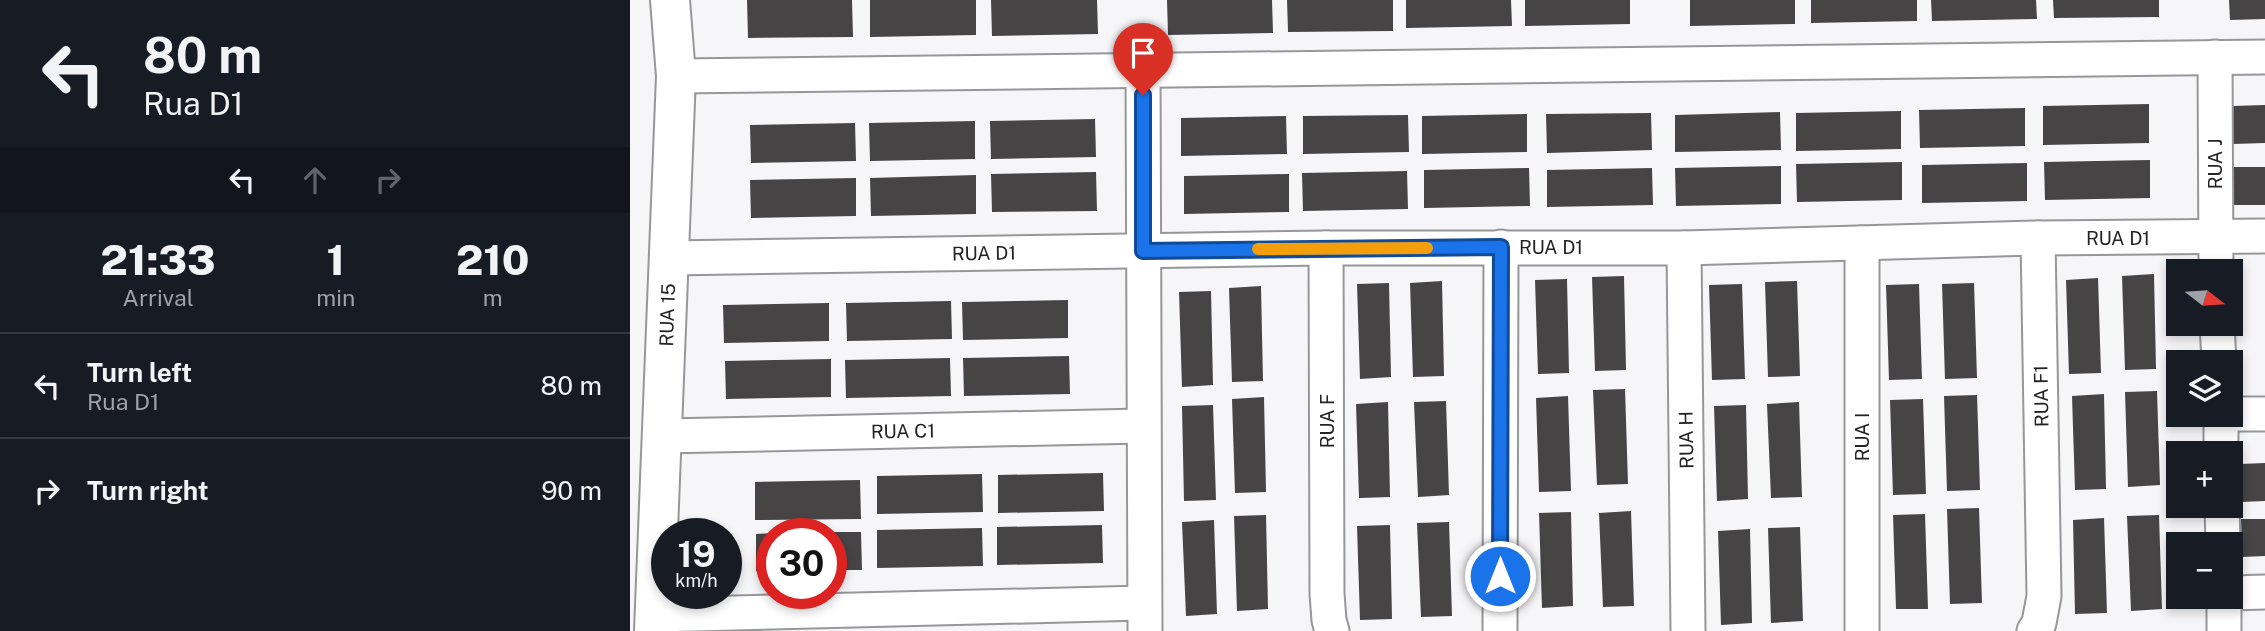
<!DOCTYPE html>
<meta charset="utf-8">
<style>
:root{--surface:#171b24;--page:#20242c;--text:#f1f3f6;--muted:#9ea1a6;--line:#363941}
body{margin:0;font-family:"Public Sans",sans-serif;background:var(--page);color:var(--text);height:100vh;display:flex;flex-direction:column;font-size:26px;white-space:nowrap}
*{box-sizing:border-box;margin:0}
p{font-size:23px;color:var(--muted)}
.icon{flex:none;width:38px;height:38px;fill:none;stroke:currentColor;stroke-width:2;stroke-linecap:round;stroke-linejoin:round}
.map{position:relative;flex:1;overflow:hidden}
.details{display:flex;flex-direction:column;background:var(--surface);width:630px}
.details>*{flex:none}
.guide{background:#171b24;color:var(--text);overflow:hidden}
.needle{width:46px;rotate:107deg}
.buttons{position:absolute;left:1536px;top:259px;display:grid;gap:14px}
.buttons a{display:grid;place-items:center;width:77px;height:77px;border-radius:0px;background:var(--surface);box-shadow:0 4px 10px #0003;font-size:35px}
.speed{position:absolute;left:21px;top:518px;display:flex;gap:14px;font-size:35px;font-weight:700;text-align:center}
.speed>*{display:grid;place-content:center;width:91px;height:91px;border-radius:50%;background:var(--surface);box-shadow:0 4px 10px #0003;line-height:1}
.speed small{font-size:18px;font-weight:400}
.speed .limit{border:10px solid #d22;background:#fff;color:#111}
.pin{position:absolute;display:grid;place-items:center;width:60px;height:60px;color:#fff;margin:-72px -30px;border-radius:50% 50% 50% 0;rotate:-45deg;box-shadow:0 0 7px #0007}
.pin .icon{rotate:45deg}
.me{position:absolute;width:77px;margin:-38px;rotate:0deg;stroke-linejoin:round;filter:drop-shadow(0 0 5px #0008)}
.turn{display:flex;align-items:center;gap:24px;height:147px;padding:0 28px;font-size:32px}
.turn .icon{width:91px;height:91px;stroke-width:2.5}
.turn b{display:block;font-size:49px;line-height:60px}
.lanes{display:flex;align-items:center;height:66px;padding:0 28px;background:#0003;justify-content:center;gap:35px;direction:ltr}
.lanes .off{opacity:.35}
.eta{display:flex;justify-content:space-evenly;align-items:center;height:119px;text-align:center}
.eta b{font-size:42px;font-weight:800;line-height:49px}
ul{padding:0;list-style:none}
li{display:flex;align-items:center;gap:21px;height:105px;padding:0 28px;border-top:2px solid var(--line)}
li div{flex:1}
li b{display:block;font-size:26px}
li em{font-style:normal}
main{display:flex;flex:1;min-height:0}
.map>svg:first-child{display:block}
.building{fill:#464444}
.lines{fill:none;stroke-linecap:round;stroke-linejoin:round}
.minor-casing{stroke:#969799;stroke-width:37}
.secondary-casing{stroke:#969799;stroke-width:42}
.minor{stroke:#fff;stroke-width:33}
.secondary{stroke:#fff;stroke-width:38}
.route-casing{stroke:#114b97;stroke-width:18}
.route{stroke:#1a73e8;stroke-width:12}
.slow{stroke:#f59e0b;stroke-width:12}
.labels{text-anchor:middle;dominant-baseline:central;stroke-width:7;stroke-linejoin:round;paint-order:stroke}
.street-label{font-size:19px;fill:#232324;stroke:#fff}
</style>
<main>
<section class="details">
<div class="guide">
<div class="turn"><svg class="icon" aria-label="left" viewBox="0 0 24 24"><path d="M17 20v-9H6M10 6l-5 5 5 5"/></svg><div><b>80 m</b>Rua D1</div></div>
<div class="lanes"><svg class="icon" aria-label="left" viewBox="0 0 24 24"><path d="M17 20v-9H6M10 6l-5 5 5 5"/></svg><svg class="icon off" aria-label="ahead" viewBox="0 0 24 24"><path d="M12 20V5M6 11l6-6 6 6"/></svg><svg class="icon off" aria-label="right" viewBox="0 0 24 24"><path d="M7 20v-9h11M14 6l5 5-5 5"/></svg></div>
</div>
<div class="eta">
<div><b>21:33</b><p>Arrival</p></div>
<div><b>1</b><p>min</p></div>
<div><b>210</b><p>m</p></div>
</div>
<ul>
<li><svg class="icon" aria-label="left" viewBox="0 0 24 24"><path d="M17 20v-9H6M10 6l-5 5 5 5"/></svg><div><b>Turn left</b><p>Rua D1</p></div><em>80 m</em></li>
<li><svg class="icon" aria-label="right" viewBox="0 0 24 24"><path d="M7 20v-9h11M14 6l5 5-5 5"/></svg><div><b>Turn right</b></div><em>90 m</em></li>
</ul>
</section>
<div class="map">
<svg width="1635" height="631" viewBox="0 0 1635 631">
<rect width="100%" height="100%" fill="#f6f6f8"/>
<!-- building -->
<g class="building">
<polygon points="117,0 222,0 223,37 118,38"/>
<polygon points="240,0 346,0 346,35 240,37"/>
<polygon points="361,0 467,0 468,34 362,36"/>
<polygon points="537,0 642,0 643,33 538,35"/>
<polygon points="657,0 763,0 763,31 658,32"/>
<polygon points="776,0 881,0 882,26 776,28"/>
<polygon points="895,0 1000,0 1000,24 895,26"/>
<polygon points="1060,0 1165,0 1165,24 1060,26"/>
<polygon points="1181,0 1287,0 1287,21 1181,23"/>
<polygon points="1301,0 1406,0 1407,19 1302,21"/>
<polygon points="1423,0 1529,0 1529,17 1424,18"/>
<polygon points="1599,0 1635,0 1635,19 1600,20"/>
<polygon points="1519,104 1519,143 1413,145 1413,106"/>
<polygon points="1635,105 1635,143 1603,144 1602,106"/>
<polygon points="1395,108 1395,146 1290,148 1289,110"/>
<polygon points="1271,111 1271,149 1166,151 1166,113"/>
<polygon points="1150,112 1151,150 1045,152 1045,115"/>
<polygon points="1021,113 1022,150 917,153 916,114"/>
<polygon points="897,114 897,152 792,154 792,116"/>
<polygon points="778,115 779,152 673,154 673,116"/>
<polygon points="656,116 657,154 551,156 551,118"/>
<polygon points="465,119 466,157 361,159 360,121"/>
<polygon points="345,121 345,159 240,161 239,123"/>
<polygon points="225,123 226,161 121,163 120,125"/>
<polygon points="1520,160 1520,198 1415,200 1414,162"/>
<polygon points="1272,162 1272,200 1167,202 1166,164"/>
<polygon points="1397,163 1397,201 1292,203 1292,165"/>
<polygon points="1151,166 1151,204 1046,206 1045,168"/>
<rect x="1601" y="167" width="34" height="38"/>
<polygon points="899,168 900,206 794,208 794,170"/>
<polygon points="1022,168 1023,205 917,207 917,170"/>
<polygon points="777,171 778,209 673,211 672,173"/>
<polygon points="466,172 467,211 362,212 361,174"/>
<polygon points="659,174 659,212 554,214 554,176"/>
<polygon points="346,175 346,214 241,216 240,178"/>
<polygon points="226,178 226,216 121,218 120,180"/>
<polygon points="1524,274 1526,369 1495,370 1492,276"/>
<polygon points="994,276 996,370 965,371 962,277"/>
<polygon points="1468,278 1471,373 1439,374 1436,280"/>
<polygon points="937,279 939,373 908,374 905,280"/>
<polygon points="812,281 814,376 783,377 780,283"/>
<polygon points="1167,281 1170,376 1138,377 1135,282"/>
<polygon points="759,283 761,377 730,379 727,284"/>
<polygon points="1344,283 1347,378 1315,379 1312,284"/>
<polygon points="1112,284 1115,379 1082,380 1079,285"/>
<polygon points="1289,284 1292,379 1259,380 1256,285"/>
<polygon points="631,286 633,381 602,382 599,288"/>
<polygon points="581,291 583,385 552,387 549,292"/>
<polygon points="438,300 438,338 333,340 332,302"/>
<polygon points="321,301 322,339 217,341 216,303"/>
<polygon points="199,303 199,341 94,343 93,305"/>
<polygon points="439,356 440,394 334,396 333,358"/>
<polygon points="320,358 321,396 216,398 215,360"/>
<polygon points="201,359 201,397 96,399 95,361"/>
<polygon points="995,389 998,484 967,485 963,390"/>
<polygon points="1527,391 1530,485 1498,487 1495,392"/>
<polygon points="1474,394 1476,489 1445,490 1442,396"/>
<polygon points="1347,395 1350,490 1317,491 1314,396"/>
<polygon points="938,396 941,491 909,492 906,398"/>
<polygon points="634,397 636,492 605,493 602,399"/>
<polygon points="1293,399 1296,494 1263,495 1260,400"/>
<polygon points="816,401 819,495 788,497 784,402"/>
<polygon points="758,402 760,497 729,498 726,404"/>
<polygon points="1169,402 1172,497 1141,498 1137,404"/>
<polygon points="583,405 586,500 554,501 552,406"/>
<polygon points="1116,405 1118,499 1087,501 1084,406"/>
<polygon points="1635,463 1635,501 1611,502 1610,464"/>
<polygon points="473,473 474,511 368,513 368,475"/>
<polygon points="352,474 353,512 247,514 247,476"/>
<polygon points="230,480 231,519 125,520 125,482"/>
<polygon points="1349,508 1352,603 1320,604 1317,509"/>
<polygon points="1001,511 1004,606 973,607 969,513"/>
<polygon points="941,512 943,606 912,608 909,513"/>
<polygon points="1295,514 1298,609 1266,609 1263,515"/>
<polygon points="636,515 638,609 607,611 604,516"/>
<polygon points="1529,515 1532,609 1501,611 1497,516"/>
<polygon points="1474,518 1477,613 1445,614 1443,520"/>
<polygon points="1611,519 1635,519 1635,556 1612,557"/>
<polygon points="584,520 587,614 556,616 552,522"/>
<polygon points="819,522 822,616 791,617 787,523"/>
<polygon points="472,525 473,563 367,565 367,527"/>
<polygon points="760,525 762,619 730,620 727,526"/>
<polygon points="1170,527 1173,621 1141,623 1138,528"/>
<polygon points="352,528 353,566 247,568 247,530"/>
<polygon points="1120,529 1122,623 1091,625 1088,531"/>
<polygon points="201,532 231,532 232,570 201,570"/>
<polygon points="126,534 142,533 142,571 126,571"/>
</g>
<g class="lines">
<defs>
<g id="minor">
<polyline points="1585,57 1586,271"/>
<polyline points="513,69 515,631"/>
<polyline points="46,76 1635,57"/>
<polyline points="1232,243 1232,631"/>
<polyline points="696,248 697,594 699,620 702,631"/>
<polyline points="1054,248 1058,631"/>
<polyline points="40,258 696,248 1054,248 1408,238 1635,236"/>
<polyline points="1587,324 1589,362"/>
<polyline points="1601,414 1635,414"/>
<polyline points="1591,415 1591,453"/>
<polyline points="32,436 513,426"/>
<polyline points="1592,506 1593,544"/>
<polyline points="1601,593 1635,592"/>
<polyline points="1594,597 1594,631"/>
<polyline points="24,615 514,603"/>
<polyline points="870,631 871,247"/>
<polyline points="1404,631 1409,623 1414,596 1408,238"/>
</g>
<polyline id="secondary" points="24,631 46,76 40,0"/>
</defs>
<!-- minor casing -->
<use href="#minor" class="minor-casing"/>
<!-- secondary casing -->
<use href="#secondary" class="secondary-casing"/>
<!-- minor -->
<use href="#minor" class="minor"/>
<!-- secondary -->
<use href="#secondary" class="secondary"/>
</g>
<g class="lines">
<defs>
<polyline id="route" points="513,95 513,251 871,247 870,576"/>
</defs>
<!-- route casing -->
<use href="#route" class="route-casing"/>
<!-- route -->
<use href="#route" class="route"/>
<!-- slow -->
<polyline class="slow" points="628,249 797,248"/>
</g>
<g class="labels">
<!-- street labels -->
<g class="street-label">
<text transform="translate(1585 164) rotate(-90)">RUA J</text>
<text x="1488" y="238">RUA D1</text>
<text x="921" y="247">RUA D1</text>
<text transform="translate(354 253) rotate(-1)">RUA D1</text>
<text transform="translate(37 315) rotate(-88)">RUA 15</text>
<text transform="translate(1411 396) rotate(-91)">RUA F1</text>
<text transform="translate(697 421) rotate(-90)">RUA F</text>
<text transform="translate(273 431) rotate(-1)">RUA C1</text>
<text transform="translate(1232 437) rotate(-90)">RUA I</text>
<text transform="translate(1056 440) rotate(-91)">RUA H</text>
</g>
</g>
</svg>
<div class="buttons">
<a><svg class="needle" viewBox="-14 -14 28 28"><path d="M0-13l5 13h-10z" fill="#e53935"/><path d="M0 13l5-13h-10z" fill="#9ea1a6"/></svg></a>
<a><svg class="icon" aria-label="layers" viewBox="0 0 24 24"><path d="M12 4l9 5-9 5-9-5zM3 14l9 5 9-5"/></svg></a>
<a>+</a>
<a>−</a>
</div>
<div class="speed"><div>19<small>km/h</small></div><div class="limit">30</div></div>
<div class="pin" style="left:513px;top:95px;background:#d93025"><svg class="icon" aria-label="arrive" viewBox="0 0 24 24"><path d="M6 21V4h12l-3 4 3 4H6"/></svg></div>
<svg class="me" style="left:870px;top:576px" viewBox="-20 -20 40 40"><circle r="17" fill="#1a73e8" stroke="#fff" stroke-width="3"/><path d="M0-11L8 9 0 5-8 9z" fill="#fff"/></svg>
</div>
</main>
